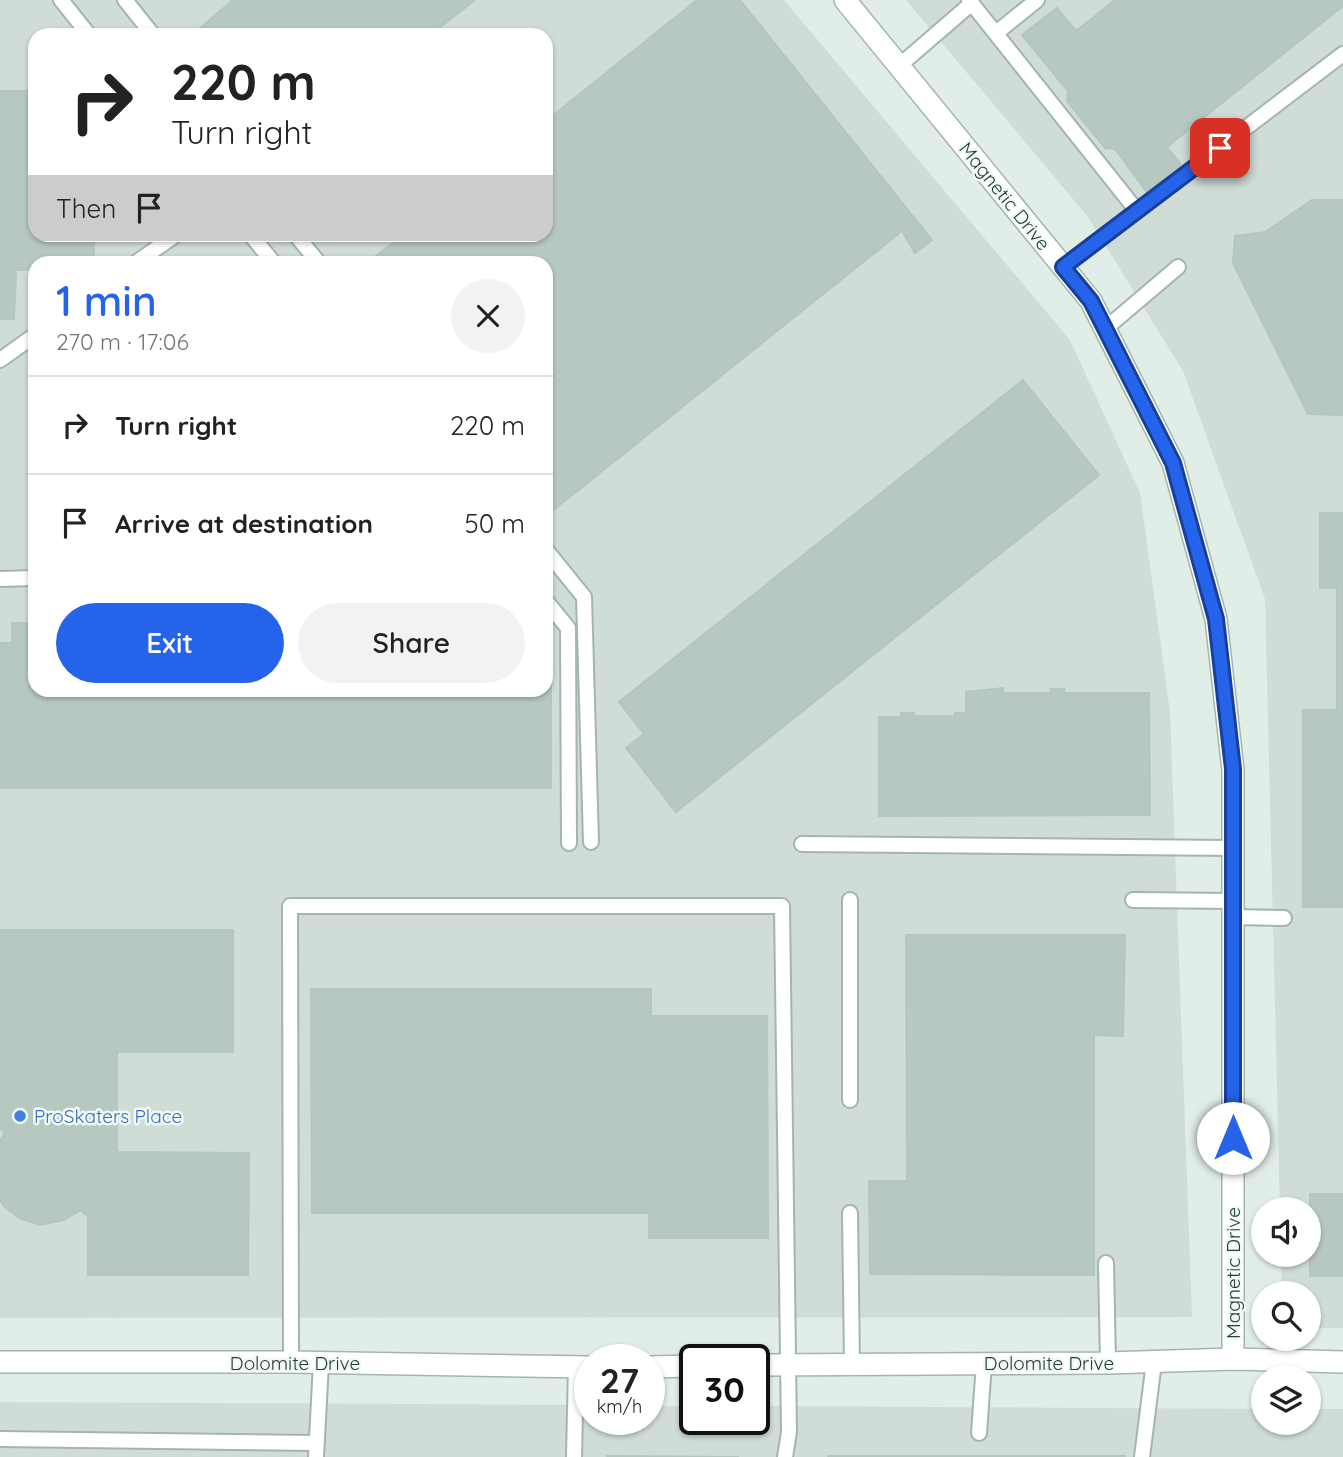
<!DOCTYPE html>
<meta charset="utf-8">
<style>
:root{--surface:#fff;--page:#f2f2f2;--text:#222;--muted:#767676;--line:#e0e0e0;--accent:#2563eb}
body{margin:0;font-family:Quicksand,sans-serif;background:var(--page);color:var(--text);height:100vh;display:flex;flex-direction:column;font-size:26px;white-space:nowrap}
*{box-sizing:border-box;margin:0}
p{font-size:23px;color:var(--muted)}
.icon{flex:none;width:38px;height:38px;fill:none;stroke:currentColor;stroke-width:2;stroke-linecap:round;stroke-linejoin:round}
.map{position:relative;flex:1;overflow:hidden}
.panel{position:absolute;left:28px;top:256px;width:525px;height:441px;display:flex;flex-direction:column;background:var(--surface);border-radius:21px;box-shadow:0 2px 5px #0004}
.panel>*{flex:none}
.guide{position:absolute;left:28px;top:28px;width:525px;height:214px;border-radius:21px;box-shadow:0 2px 5px #0004;background:#fff;color:var(--text);overflow:hidden}
.tools{position:absolute;left:1251px;top:1197px;display:grid;gap:14px}
.tools a{display:grid;place-items:center;width:70px;height:70px;border-radius:50%;background:var(--surface);box-shadow:0 2px 5px #0004;font-size:35px}
.speed{position:absolute;left:574px;top:1344px;display:flex;gap:14px;font-size:35px;font-weight:700;text-align:center}
.speed>*{display:grid;place-content:center;width:91px;height:91px;border-radius:50%;background:var(--surface);box-shadow:0 2px 5px #0004;line-height:1}
.speed small{font-size:18px;font-weight:400}
.speed .limit{border:4px solid #111;border-radius:10px;background:#fff;color:#111}
.pin{position:absolute;display:grid;place-items:center;width:60px;height:60px;color:#fff;margin:-30px;border-radius:14px;box-shadow:0 4px 10px #0006}
.me{position:absolute;width:77px;margin:-38px;rotate:0deg;stroke-linejoin:round;filter:drop-shadow(0 0 5px #0008)}
.turn{display:flex;align-items:center;gap:24px;height:147px;padding:0 28px;font-size:32px}
.turn .icon{width:91px;height:91px;stroke-width:2.5}
.turn b{display:block;font-size:49px;line-height:60px}
.then{display:flex;align-items:center;height:66px;padding:0 28px;background:#0003;gap:14px;font-size:26px}
.round{display:grid;place-items:center;flex:none;width:74px;height:74px;border-radius:37px;background:var(--page)}
.headline{display:flex;align-items:center;justify-content:space-between;height:119px;padding:0 28px}
h1{font-size:42px;font-weight:600;line-height:52px;color:var(--accent)}
.primary-button{display:flex;gap:14px;margin-top:auto;padding:14px 28px}
.primary-button a{flex:1;height:80px;border-radius:42px;background:var(--accent);color:#fff;font-size:28px;font-weight:600;line-height:80px;text-align:center}
.primary-button a+a{background:var(--page);color:var(--text)}
ul{padding:0;list-style:none}
li{display:flex;align-items:center;gap:21px;height:98px;padding:0 28px;border-top:2px solid var(--line)}
li div{flex:1}
li b{display:block;font-size:26px}
li em{font-style:normal}
.map>svg:first-child{display:block}
.built{fill:#cfddd6;fill-rule:evenodd}
.building{fill:#b6c8c0;stroke:#b3c7be;stroke-width:2}
.lines{fill:none;stroke-linecap:round;stroke-linejoin:round}
.lane-casing{stroke:#a3b5ae;stroke-width:18}
.street-casing{stroke:#a3b5ae;stroke-width:24}
.lane{stroke:#fff;stroke-width:14}
.street{stroke:#fff;stroke-width:21}
.route-casing{stroke:#184099;stroke-width:18}
.route{stroke:#2563eb;stroke-width:12}
.shop-dot{fill:#3f7fe0;stroke:#f2f9f5;stroke-width:2.5}
.labels{text-anchor:middle;dominant-baseline:central;stroke-width:5;stroke-linejoin:round;paint-order:stroke}
.street-label{font-size:19px;fill:#203f35;stroke:#f2f9f5}
.shop-label{font-size:19px;fill:#366cbe;stroke:#f2f9f5;text-anchor:start}
</style>
<div class="map">
<svg width="1343" height="1457" viewBox="0 0 1343 1457">
<rect width="100%" height="100%" fill="#e1ede7"/>
<!-- built -->
<g class="built">
<path d="M 0,0 L 784,0 L 1070,340 L 1140,493 L 1170,712 L 1192,1317 L 0,1318 ZM 35,35 L 546,35 L 546,234 L 35,234 ZM 35,262 L 546,262 L 546,690 L 35,690 Z"/>
<polygon points="906,0 1343,0 1343,1328 1309,1328 1309,1293 1282,1293 1281,1255 1309,1255 1309,1209 1280,1209 1265,599 1183,371 1088,217"/>
<polygon points="0,1402 590,1405 590,1419 649,1419 649,1406 695,1406 695,1419 754,1419 754,1406 1263,1409 1264,1423 1309,1423 1309,1409 1343,1409 1343,1457 0,1457"/>
</g>
<!-- building -->
<g class="building">
<polygon points="233,0 475,0 430,35 192,35"/>
<polygon points="697,0 740,0 932,240 915,253 902,231 546,516 546,262 368,262 404,234 546,234 546,121"/>
<polygon points="1115,0 1343,0 1343,6 1167,147 1182,166 1147,192 1115,149 1105,148 1067,101 1068,91 1022,35 1057,8 1076,31"/>
<polygon points="0,91 35,91 35,234 94,234 94,262 35,262 35,270 16,270 14,319 0,319"/>
<polygon points="1312,200 1343,200 1343,415 1308,414 1233,263 1235,236 1265,232"/>
<polygon points="1023,380 1099,475 676,812 626,748 644,734 619,702"/>
<polygon points="1320,513 1343,513 1343,907 1303,907 1303,710 1337,710 1337,588 1320,588"/>
<polygon points="12,623 35,623 35,690 546,690 546,643 551,643 551,788 0,788 0,643 12,643"/>
<polygon points="1003,688 1003,693 1051,693 1051,689 1064,689 1064,693 1149,693 1150,815 879,816 879,717 901,717 901,713 914,713 914,716 955,716 955,713 966,713 966,692"/>
<polygon points="0,930 233,930 233,1052 117,1052 117,1152 249,1153 248,1275 88,1275 88,1217 81,1210 64,1220 40,1225 19,1218 4,1206 0,1200 0,1140 5,1134 0,1127"/>
<polygon points="906,935 1125,935 1123,1036 1094,1035 1094,1275 870,1274 869,1181 907,1181"/>
<polygon points="311,989 651,989 651,1016 767,1016 768,1238 649,1238 649,1213 312,1213"/>
<rect x="1310" y="1194" width="33" height="82"/>
<polygon points="607,1456 739,1457 607,1457"/>
<polygon points="827,1456 1125,1456 1125,1457"/>
</g>
<g class="lines">
<defs>
<g id="lane">
<polyline points="61,0 89,35"/>
<polyline points="125,0 153,35"/>
<polyline points="969,0 1137,211"/>
<polyline points="996,33 1037,0"/>
<polyline points="899,66 972,3"/>
<polyline points="250,234 273,262"/>
<polyline points="295,234 318,262"/>
<polyline points="137,262 177,234"/>
<polyline points="1063,267 1343,54"/>
<polyline points="1105,329 1178,267"/>
<polyline points="0,360 35,335"/>
<polyline points="546,550 584,597 591,842"/>
<polyline points="0,579 35,578"/>
<polyline points="546,601 568,628 569,843"/>
<polyline points="802,844 1233,848"/>
<polyline points="1133,900 1233,901"/>
<polyline points="1233,917 1284,918"/>
<polyline points="850,1100 850,900"/>
<polyline points="850,1213 852,1365"/>
<polyline points="1106,1263 1108,1363"/>
<polyline points="291,1362 290,906 782,906 789,1432 785,1457"/>
<polyline points="979,1433 984,1363"/>
<polyline points="0,1439 316,1443"/>
<polyline points="316,1457 321,1363"/>
<polyline points="574,1457 576,1366"/>
<polyline points="1142,1457 1154,1362"/>
</g>
<g id="street">
<polyline points="845,0 1091,301 1173,463 1216,619 1233,770 1233,1359"/>
<polyline points="0,1362 291,1362 590,1367"/>
<polyline points="754,1365 1108,1363 1233,1359 1343,1362"/>
<polyline points="649,1367 695,1366"/>
</g>
</defs>
<!-- lane casing -->
<use href="#lane" class="lane-casing"/>
<!-- street casing -->
<use href="#street" class="street-casing"/>
<!-- lane -->
<use href="#lane" class="lane"/>
<!-- street -->
<use href="#street" class="street"/>
</g>
<g class="lines">
<defs>
<polyline id="route" points="1220,148 1063,267 1091,301 1173,463 1216,619 1233,769 1233,1138"/>
</defs>
<!-- route casing -->
<use href="#route" class="route-casing"/>
<!-- route -->
<use href="#route" class="route"/>
</g>
<!-- markers -->
<circle class="shop-dot" cx="20" cy="1116" r="7"/>
<g class="labels">
<!-- street labels -->
<g class="street-label">
<text transform="translate(1005 196) rotate(51)">Magnetic Drive</text>
<text transform="translate(1233 1273) rotate(-90)">Magnetic Drive</text>
<text x="295" y="1363">Dolomite Drive</text>
<text x="1049" y="1363">Dolomite Drive</text>
</g>
<!-- shop labels -->
<g class="shop-label">
<text x="34" y="1116">ProSkaters Place</text>
</g>
</g>
</svg>
<div class="tools">
<a><svg class="icon" aria-label="sound" viewBox="0 0 24 24"><path d="M4 9h4l5-4v14l-5-4H4zM17 9q2 3 0 6"/></svg></a>
<a><svg class="icon" aria-label="search" viewBox="0 0 24 24"><circle cx="10" cy="10" r="6"/><path d="M15 15l6 6"/></svg></a>
<a><svg class="icon" aria-label="layers" viewBox="0 0 24 24"><path d="M12 4l9 5-9 5-9-5zM3 14l9 5 9-5"/></svg></a>
</div>
<div class="speed"><div>27<small>km/h</small></div><div class="limit">30</div></div>
<div class="pin" style="left:1220px;top:148px;background:#d93025"><svg class="icon" aria-label="arrive" viewBox="0 0 24 24"><path d="M6 21V4h12l-3 4 3 4H6"/></svg></div>
<svg class="me" style="left:1233px;top:1138px" viewBox="-20 -20 40 40"><circle r="19" fill="#fff"/><path d="M0-13L10 11 0 6-10 11z" fill="#2563eb"/></svg>
<div class="guide">
<div class="turn"><svg class="icon" aria-label="right" viewBox="0 0 24 24"><path d="M7 20v-9h11M14 6l5 5-5 5"/></svg><div><b>220 m</b>Turn right</div></div>
<div class="then">Then<svg class="icon" aria-label="arrive" viewBox="0 0 24 24"><path d="M6 21V4h12l-3 4 3 4H6"/></svg></div>
</div>
<section class="panel">
<div class="headline"><div><h1>1 min</h1><p>270 m · 17:06</p></div><a class="round"><svg class="icon" aria-label="close" viewBox="0 0 24 24"><path d="M6 6l12 12M18 6L6 18"/></svg></a></div>
<ul>
<li><svg class="icon" aria-label="right" viewBox="0 0 24 24"><path d="M7 20v-9h11M14 6l5 5-5 5"/></svg><div><b>Turn right</b></div><em>220 m</em></li>
<li><svg class="icon" aria-label="arrive" viewBox="0 0 24 24"><path d="M6 21V4h12l-3 4 3 4H6"/></svg><div><b>Arrive at destination</b></div><em>50 m</em></li>
</ul>
<div class="primary-button"><a>Exit</a><a>Share</a></div>
</section>
</div>
